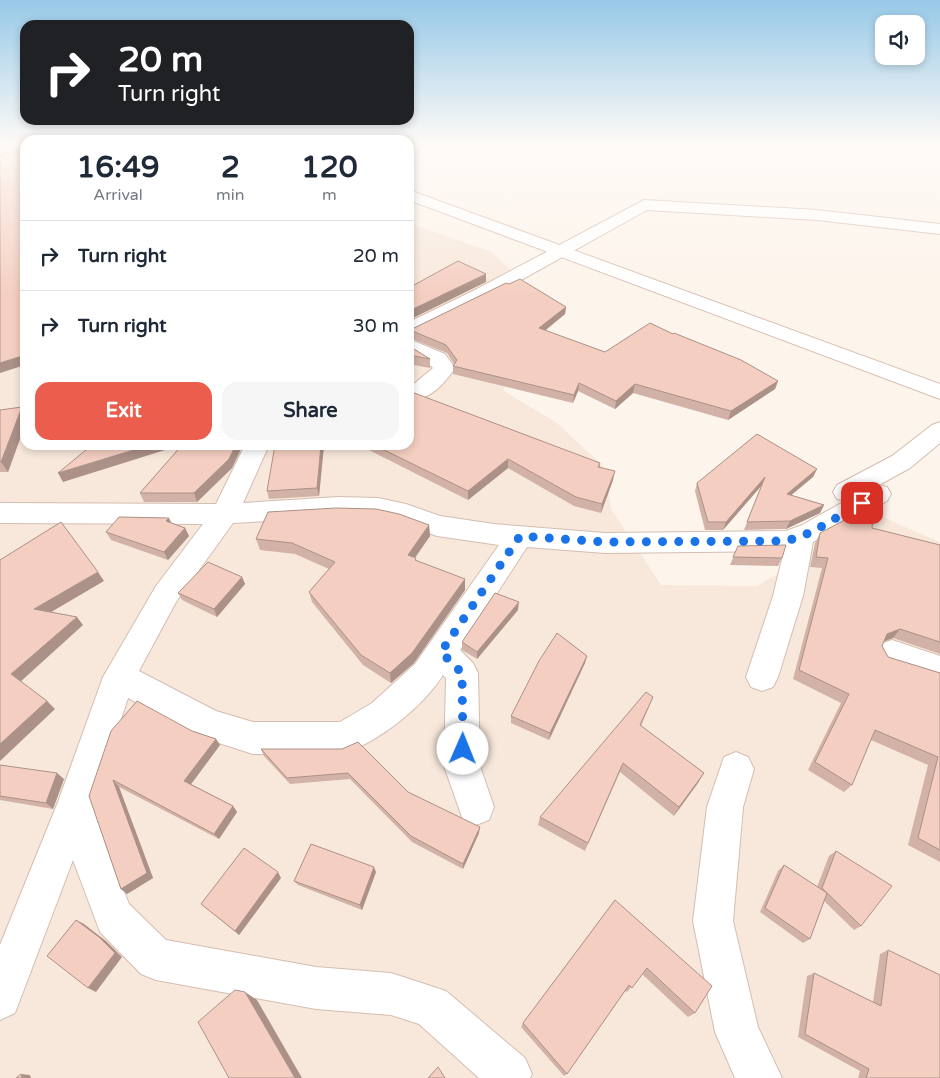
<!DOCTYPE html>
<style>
:root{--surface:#fff;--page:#f6f6f7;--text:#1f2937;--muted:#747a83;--line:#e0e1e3;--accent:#eb5d4c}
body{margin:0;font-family:"Varela Round",sans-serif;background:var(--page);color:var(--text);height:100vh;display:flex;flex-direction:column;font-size:19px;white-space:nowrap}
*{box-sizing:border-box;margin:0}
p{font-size:16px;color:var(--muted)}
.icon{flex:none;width:28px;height:28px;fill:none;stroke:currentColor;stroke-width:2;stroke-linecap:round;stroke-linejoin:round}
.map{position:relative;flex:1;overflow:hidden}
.side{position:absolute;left:20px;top:135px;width:394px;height:315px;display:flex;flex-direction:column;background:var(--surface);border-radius:15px;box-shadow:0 2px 8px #0003}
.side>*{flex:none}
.hud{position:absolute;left:20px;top:20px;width:394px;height:105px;border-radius:15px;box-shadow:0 2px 8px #0003;background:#202124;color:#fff;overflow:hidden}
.fabs{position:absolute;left:875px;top:15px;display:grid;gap:10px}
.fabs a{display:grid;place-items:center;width:50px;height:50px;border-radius:10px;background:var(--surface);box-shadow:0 2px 8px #0003;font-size:25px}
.pin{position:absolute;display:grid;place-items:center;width:42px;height:42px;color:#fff;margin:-21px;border-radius:10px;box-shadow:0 2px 8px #0006}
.me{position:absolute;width:55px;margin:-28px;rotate:1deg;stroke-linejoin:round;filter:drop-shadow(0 0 4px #0008)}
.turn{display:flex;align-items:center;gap:18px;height:105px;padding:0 15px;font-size:22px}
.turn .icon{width:65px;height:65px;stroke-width:2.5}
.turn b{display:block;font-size:35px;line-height:42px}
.eta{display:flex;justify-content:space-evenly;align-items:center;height:85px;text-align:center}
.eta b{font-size:30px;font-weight:800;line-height:35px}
.cta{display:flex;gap:10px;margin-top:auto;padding:10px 15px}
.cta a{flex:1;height:58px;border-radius:15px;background:var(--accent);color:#fff;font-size:20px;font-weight:800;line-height:58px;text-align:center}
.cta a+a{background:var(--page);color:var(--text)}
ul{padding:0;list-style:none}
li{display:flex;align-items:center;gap:15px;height:70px;padding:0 15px;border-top:1px solid var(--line)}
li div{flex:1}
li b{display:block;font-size:19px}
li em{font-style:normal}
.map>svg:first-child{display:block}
.residential{fill:#f8e8db}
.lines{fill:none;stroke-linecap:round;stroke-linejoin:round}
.street-casing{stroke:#d4bdb1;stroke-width:2}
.secondary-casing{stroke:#d9beb1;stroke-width:2}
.street{fill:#fff;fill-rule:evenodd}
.secondary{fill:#fff;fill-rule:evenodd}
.wall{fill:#d2b2a6}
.shaded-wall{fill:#ab9187}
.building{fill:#f4cfc1;stroke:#ab9187}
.route{stroke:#1a73e8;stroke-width:9;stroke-dasharray:0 16.2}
</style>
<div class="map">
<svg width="940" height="1078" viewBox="0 0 940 1078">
<rect width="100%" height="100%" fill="#fdf4eb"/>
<!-- residential -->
<polygon class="residential" points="0,143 25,143 25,445 409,445 409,223 492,252 536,295 507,348 504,391 557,423 604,467 611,509 661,585 757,586 809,556 845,501 940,542 940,1078 0,1078"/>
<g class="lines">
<defs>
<g id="street">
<polygon points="644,200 817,210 940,224 940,234 817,220 647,210 487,299 416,334 409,336 409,322 473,291"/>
<path d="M 409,339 L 445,354 L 455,368 C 445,383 428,403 409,398 L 409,388 L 433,368 L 429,364 L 409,353 Z"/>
<path d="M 940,422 L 940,443 L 910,468 L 879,485 L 887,487 L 891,494 L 887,501 L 813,542 L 803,596 L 778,677 L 773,687 L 762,691 L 751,687 L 746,677 L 773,596 L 784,551 L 605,553 L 527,547 L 460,650 L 473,663 L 478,673 L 480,766 L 494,807 L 489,820 L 476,825 L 463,820 L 444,766 L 446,678 L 443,675 C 422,708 380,740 344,754 L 253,754 L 197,736 L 128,698 L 94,802 L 106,846 L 129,904 L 166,940 L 316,967 L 391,973 L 446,991 L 525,1058 L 532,1074 L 530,1078 L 479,1078 L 419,1024 L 391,1015 L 316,1009 L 156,980 L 141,974 L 100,932 L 73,860 L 15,1013 L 0,1020 L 0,945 L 58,802 L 103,677 L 156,586 L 203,524 L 0,523 L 0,503 L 216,504 L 245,445 L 269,445 L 243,503 L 338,497 L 378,498 L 406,504 L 440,516 L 494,524 L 605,533 L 786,531 L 802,525 L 845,501 L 837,499 L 833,492 L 837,485 L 892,456 L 932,425 ZM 338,517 L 378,518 L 401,523 L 437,536 L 499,545 L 415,664 L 372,703 L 340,722 L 253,722 L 216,711 L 139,671 L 176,602 L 233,523 Z"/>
<polygon points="892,640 940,656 940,684 881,664 876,654 881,644"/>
<polygon points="736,752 748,757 754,769 743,807 733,921 758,1027 782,1078 735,1078 715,1032 693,921 707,807 724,757"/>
</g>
<polygon id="secondary" points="409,190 940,384 940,399 409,200"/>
</defs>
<!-- street casing -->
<use href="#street" class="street-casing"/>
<!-- secondary casing -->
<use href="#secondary" class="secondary-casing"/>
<!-- street -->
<use href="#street" class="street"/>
<!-- secondary -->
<use href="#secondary" class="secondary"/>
</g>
<!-- wall -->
<g class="wall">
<polygon points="566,307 565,314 545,331 605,352 673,334 778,381 775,389 728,420 633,393 615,409 578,391 573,403 453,374 453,366 454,364 447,353 410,338 410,330"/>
<polygon points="409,346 430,359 430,368 409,364"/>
<polygon points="0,410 25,412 25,425 8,472 0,472"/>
<polygon points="182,445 243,445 232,468 197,502 144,502 140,493"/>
<polygon points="324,445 319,496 269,499 267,491"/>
<polygon points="350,445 409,445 600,463 600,467 613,480 601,513 574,506 508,468 468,500 359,445 356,448"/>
<polygon points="817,469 813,477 791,495 824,505 820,513 786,529 744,530 762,485 723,530 705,530 695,491 697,483"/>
<polygon points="172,523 185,528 189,536 168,560 111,540 106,532"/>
<polygon points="429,525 430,536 415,558 416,561 465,590 414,663 391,683 363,665 312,602 309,592 329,569 295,554 260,550 256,539"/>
<polygon points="872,528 940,545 940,543 940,654 893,638 884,642 882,646 888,657 940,673 940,862 908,845 928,765 871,740 852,785 844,792 808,770 841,703 793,679 822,568 810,567 815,543 820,533"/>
<polygon points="738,546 782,558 778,566 730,565"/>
<polygon points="242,577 245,584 217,617 182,600 178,593"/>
<polygon points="518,610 477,659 462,650 462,642"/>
<polygon points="587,656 585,663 549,740 511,723 511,716"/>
<polygon points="653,697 641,726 704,773 674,816 620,772 585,851 538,825 540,817"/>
<polygon points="192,731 216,739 220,745 191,784 233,806 237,812 219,839 119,787 153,878 127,894 121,889 89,796"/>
<polygon points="261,749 342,749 408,792 479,833 463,869 412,842 350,779 290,784 264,756"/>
<polygon points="0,765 64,779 53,809 0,800"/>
<polygon points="836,851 861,926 854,930 824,901 810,939 803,943 760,912 778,871 784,865 817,887 829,856"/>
<polygon points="376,872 362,910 298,885 294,881"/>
<polygon points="281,878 239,935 201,904"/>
<polygon points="615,900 695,1013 688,1017 642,974 627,992 625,991 567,1074 564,1076 521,1027 523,1023"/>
<polygon points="888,950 940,1078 858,1078 860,1071 798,1037 807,976 814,973 873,1002 880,954"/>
</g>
<!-- shaded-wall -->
<g class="shaded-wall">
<polygon points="0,143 14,143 0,150"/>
<polygon points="486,274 486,282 409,320 409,311"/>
<polygon points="566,307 565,314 538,336 539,328"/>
<polygon points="25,355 25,365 0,373 0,363"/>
<polygon points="778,381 775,389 728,420 731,411"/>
<polygon points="579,383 578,391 573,403 574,395"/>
<polygon points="635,384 633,393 615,409 616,401"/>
<polygon points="22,407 25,412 25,425 8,472 1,462"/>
<polygon points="150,445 181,445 63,482 58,473"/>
<polygon points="236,445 243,445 232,468 197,502 194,493"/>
<polygon points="321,445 324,445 319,496 317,488"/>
<polygon points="508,459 508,468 468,500 468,491"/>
<polygon points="817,469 813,477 783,502 787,494"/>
<polygon points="615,471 613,480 601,513 602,504"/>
<polygon points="765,477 762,485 723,530 726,522"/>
<polygon points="824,505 820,513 786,529 790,521"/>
<polygon points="169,518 173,526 166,521"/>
<polygon points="429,525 430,536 409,566 408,555"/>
<polygon points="185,528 189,536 168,560 164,552"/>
<polygon points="98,572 104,581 41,618 34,609"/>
<polygon points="242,577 245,584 217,617 214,609"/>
<polygon points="465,579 465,590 414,663 391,683 390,673"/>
<polygon points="519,602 518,610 477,659 477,652"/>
<polygon points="77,617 83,625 19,683 11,674"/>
<polygon points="900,629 893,638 879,643 887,634"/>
<polygon points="587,656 585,663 549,740 550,733"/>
<polygon points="47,701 55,709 0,761 0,744"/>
<polygon points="216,739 220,745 189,787 184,781"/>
<polygon points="57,773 64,779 53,809 46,803"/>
<polygon points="704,773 698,783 674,816 679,807"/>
<polygon points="113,780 119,787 153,878 127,894 121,889"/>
<polygon points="233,806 237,812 219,839 214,834"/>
<polygon points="480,827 479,833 463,869 463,864"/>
<polygon points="374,867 376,872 362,910 360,905"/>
<polygon points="278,872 281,878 239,935 235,931"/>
<polygon points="76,920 84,924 106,941 122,957 96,992 88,988"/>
<polygon points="245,992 257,1000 302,1078 295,1078"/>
<polygon points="21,1074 30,1075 31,1078 22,1078"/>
</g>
<!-- building -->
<g class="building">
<polygon points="23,143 25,143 25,355 0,363 0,155 23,146"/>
<polygon points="458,261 486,274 409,311 409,281 414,285"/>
<polygon points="520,279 566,307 539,328 605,352 650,323 673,334 674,333 741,360 778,381 731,411 635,384 616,401 579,383 574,395 453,366 457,360 446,345 410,330 506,283 509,284"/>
<polygon points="409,346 430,359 409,355"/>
<polygon points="409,391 600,463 598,467 615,471 602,504 576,497 508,459 468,491 374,445 409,445"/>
<polygon points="22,407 1,462 0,462 0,410"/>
<polygon points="757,434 817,469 787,494 824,505 790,521 747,522 765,477 726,522 708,522 697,483"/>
<polygon points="92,445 150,445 58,473"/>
<polygon points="182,445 236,445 229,459 194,493 140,493"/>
<polygon points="275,445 321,445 317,488 267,491"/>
<polygon points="336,508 376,509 399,514 429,525 408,555 416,558 415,560 465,579 412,653 390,673 361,655 309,592 335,562 292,543 256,539 268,512"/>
<polygon points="858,513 873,517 872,528 940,545 940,642 900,629 887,634 882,646 888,657 940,673 940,850 918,838 938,757 875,730 852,785 815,762 849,694 799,670 828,558 816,557 820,533"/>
<polygon points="119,517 169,518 166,521 185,528 164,552 106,532"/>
<polygon points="61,522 98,572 34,609 77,617 11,674 47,701 0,744 0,560"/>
<polygon points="786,545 782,558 733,557 738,546"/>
<polygon points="208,562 242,577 214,609 178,593"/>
<polygon points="495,593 519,602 477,652 462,642"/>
<polygon points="557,633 587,656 550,733 511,716 539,661"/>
<polygon points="646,692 653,697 640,725 704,773 679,807 623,763 588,843 540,817"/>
<polygon points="137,701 192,731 216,739 184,781 233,806 214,834 113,780 147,873 121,889 89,796 111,731"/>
<polygon points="358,742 408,792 480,827 463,864 411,836 348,773 287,778 261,749 342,749"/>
<polygon points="0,765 57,773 46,803 0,796"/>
<polygon points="311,844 374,867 360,905 294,881"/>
<polygon points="244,848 278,872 235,931 201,904"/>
<polygon points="836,851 892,886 861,926 822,888"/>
<polygon points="784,865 827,893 810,939 765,908"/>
<polygon points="615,900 712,986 695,1013 647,968 632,988 629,985 567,1074 523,1023"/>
<polygon points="76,920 99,937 115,953 88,988 47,956"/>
<polygon points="888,950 940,975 940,1078 866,1078 869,1069 805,1034 814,973 881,1006"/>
<polygon points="235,990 245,992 295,1078 229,1078 198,1022"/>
<polygon points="438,1067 445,1078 428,1078"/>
<polygon points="21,1074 22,1078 16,1078"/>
</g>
<!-- sky -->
<linearGradient id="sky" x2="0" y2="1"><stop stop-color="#97c9e8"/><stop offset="0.49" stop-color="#fefaf6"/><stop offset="1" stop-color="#fefaf6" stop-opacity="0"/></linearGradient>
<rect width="940" height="294" fill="url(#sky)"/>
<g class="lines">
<!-- route -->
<polyline class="route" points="463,749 462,673 441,652 520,536 605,542 787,541 812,532 862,503"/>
</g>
</svg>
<div class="fabs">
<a><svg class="icon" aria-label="sound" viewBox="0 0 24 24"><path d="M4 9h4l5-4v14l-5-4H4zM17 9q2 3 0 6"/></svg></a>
</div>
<div class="pin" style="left:862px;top:503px;background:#d93025"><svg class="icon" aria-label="arrive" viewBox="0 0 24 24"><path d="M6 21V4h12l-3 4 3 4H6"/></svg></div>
<svg class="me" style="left:463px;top:749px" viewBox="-20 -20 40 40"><circle r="19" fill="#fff"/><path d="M0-13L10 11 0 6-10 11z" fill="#1a73e8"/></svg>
<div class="hud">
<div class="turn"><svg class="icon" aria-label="right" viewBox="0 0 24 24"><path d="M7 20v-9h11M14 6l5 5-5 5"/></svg><div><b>20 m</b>Turn right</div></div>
</div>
<section class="side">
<div class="eta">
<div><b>16:49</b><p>Arrival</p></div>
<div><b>2</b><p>min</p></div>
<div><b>120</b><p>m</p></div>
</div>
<ul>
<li><svg class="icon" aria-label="right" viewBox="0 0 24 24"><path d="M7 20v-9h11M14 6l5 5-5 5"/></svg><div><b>Turn right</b></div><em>20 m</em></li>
<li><svg class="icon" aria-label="right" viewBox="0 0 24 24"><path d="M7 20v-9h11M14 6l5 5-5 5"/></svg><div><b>Turn right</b></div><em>30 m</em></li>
</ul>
<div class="cta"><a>Exit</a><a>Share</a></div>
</section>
</div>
